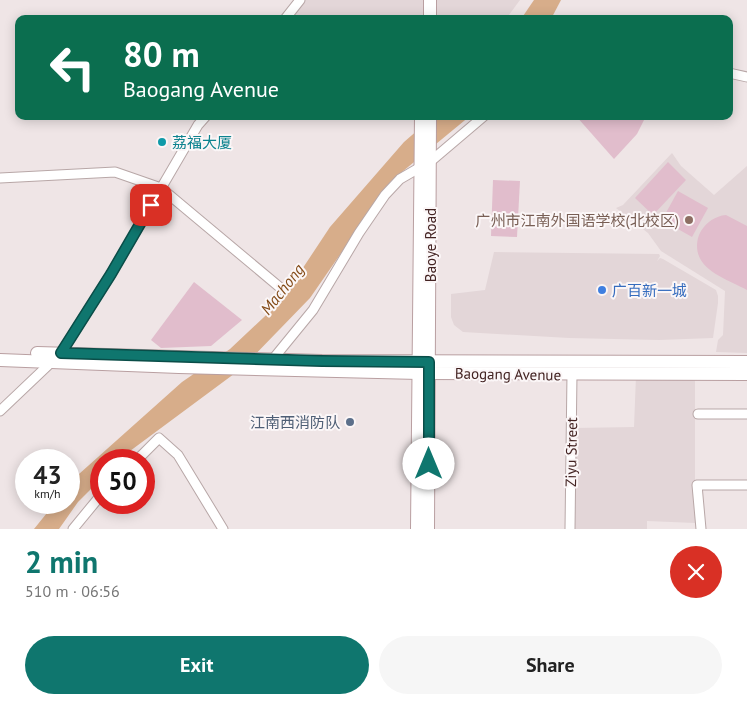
<!DOCTYPE html>
<meta charset="utf-8">
<style>
:root{--surface:#fff;--page:#f6f6f6;--text:#222;--muted:#767676;--accent:#0f766e}
body{margin:0;font-family:"PT Sans","Noto Sans SC",sans-serif;background:var(--page);color:var(--text);height:100vh;display:flex;flex-direction:column;font-size:19px;white-space:nowrap}
*{box-sizing:border-box;margin:0}
p{font-size:16px;color:var(--muted)}
.icon{flex:none;width:28px;height:28px;fill:none;stroke:currentColor;stroke-width:2;stroke-linecap:round;stroke-linejoin:round}
.map{position:relative;height:529px;overflow:hidden}
.drawer{display:flex;flex-direction:column;background:var(--surface);flex:1}
.drawer>*{flex:none}
.guide{position:absolute;left:15px;top:15px;width:718px;height:105px;border-radius:10px;box-shadow:0 2px 12px #0003;background:#0b6e4f;color:#fff;overflow:hidden}
.speed{position:absolute;left:15px;top:449px;display:flex;gap:10px;font-size:25px;font-weight:700;text-align:center}
.speed>*{display:grid;place-content:center;width:65px;height:65px;border-radius:50%;background:var(--surface);box-shadow:0 2px 12px #0003;line-height:1}
.speed small{font-size:12px;font-weight:400}
.speed .limit{border:8px solid #d22;background:#fff;color:#111}
.pin{position:absolute;display:grid;place-items:center;width:42px;height:42px;color:#fff;margin:-21px;border-radius:10px;box-shadow:0 2px 8px #0006}
.me{position:absolute;width:55px;margin:-28px;rotate:0deg;stroke-linejoin:round;filter:drop-shadow(0 0 4px #0008)}
.turn{display:flex;align-items:center;gap:18px;height:105px;padding:0 25px;font-size:22px}
.turn .icon{width:65px;height:65px;stroke-width:2.5}
.turn b{display:block;font-size:35px;line-height:42px}
.round{display:grid;place-items:center;flex:none;width:52px;height:52px;border-radius:26px;background:var(--page)}
.headline{display:flex;align-items:center;justify-content:space-between;height:85px;padding:0 25px}
h1{font-size:30px;font-weight:700;line-height:38px;color:var(--accent)}
.action{display:flex;gap:10px;margin-top:auto;padding:10px 25px}
.action a{flex:1;height:58px;border-radius:30px;background:var(--accent);color:#fff;font-size:20px;font-weight:700;line-height:58px;text-align:center}
.action a+a{background:var(--page);color:var(--text)}
.map>svg:first-child{display:block}
.built{fill:#e3d6d8}
.green{fill:#e1bdcc}
.water{fill:#d7ad8a}
.lines{fill:none;stroke-linecap:round;stroke-linejoin:round}
.minor-casing{stroke:#b8a7a7;stroke-width:11}
.secondary-casing{stroke:#b99fa1;stroke-width:14}
.minor{stroke:#fff;stroke-width:9}
.secondary{stroke:#fff;stroke-width:12}
.route-casing{stroke:#0a4d48;stroke-width:12}
.route{stroke:#0f766e;stroke-width:9}
.culture-dot{fill:#0f9aa8;stroke:#fbf6f7;stroke-width:2}
.education-dot{fill:#8d6e63;stroke:#fbf6f7;stroke-width:2}
.shop-dot{fill:#3f7fe0;stroke:#fbf6f7;stroke-width:2}
.service-dot{fill:#5c6f8a;stroke:#fbf6f7;stroke-width:2}
.labels{text-anchor:middle;dominant-baseline:central;stroke-width:4;stroke-linejoin:round;paint-order:stroke}
.culture-label{font-size:15px;fill:#0d838f;stroke:#fbf6f7;text-anchor:start}
.education-label{font-size:15px;fill:#785e54;stroke:#fbf6f7;text-anchor:end}
.street-label{font-size:15px;fill:#432322;stroke:#fbf6f7}
.shop-label{font-size:15px;fill:#366cbe;stroke:#fbf6f7;text-anchor:start}
.service-label{font-size:15px;fill:#4e5e75;stroke:#fbf6f7;text-anchor:end}
.water-label{font-size:16px;font-style:italic;fill:#834a17;stroke:#fbf6f7}
</style>
<div class="map">
<svg width="747" height="529" viewBox="0 0 747 529">
<rect width="100%" height="100%" fill="#efe5e6"/>
<!-- built -->
<g class="built">
<polygon points="303,0 520,0 506,19 288,19"/>
<polygon points="672,153 681,166 714,195 747,166 747,353 716,352 718,340 723,335 725,291 661,251 648,233 616,208 623,205"/>
<polygon points="494,252 659,254 660,256 657,261 660,258 663,259 716,290 718,296 718,303 713,338 659,340 569,338 463,332 454,325 451,317 451,294 485,290"/>
<polygon points="636,376 695,376 695,523 647,521 647,529 573,529 575,428 634,427"/>
</g>
<!-- green -->
<g class="green">
<polygon points="576,116 646,116 637,134 614,159"/>
<polygon points="668,162 686,180 653,215 635,198"/>
<polygon points="493,180 520,181 517,237 491,236"/>
<polygon points="678,191 708,208 692,237 662,220"/>
<path d="M 726,215 L 747,226 L 747,290 C 729,280 697,271 697,246 C 697,241 698,236 701,231 C 707,222 715,216 726,215 Z"/>
<polygon points="194,282 242,320 211,346 161,348 151,340"/>
</g>
<!-- water -->
<g class="water">
<polygon points="534,0 561,0 551,19 521,19"/>
<polygon points="434,116 470,116 391,181 310,298 242,368 130,451 121,460 101,460 101,479 78,502 59,529 34,529 55,503 69,502 69,486 79,474 182,382 230,349 281,301 330,227 404,142"/>
</g>
<g class="lines">
<defs>
<g id="minor">
<polyline points="285,19 300,0"/>
<polyline points="729,73 747,77"/>
<polyline points="0,178 115,172 161,188 283,290"/>
<polyline points="273,359 313,310 359,233 385,195 400,179 431,161 484,116"/>
<polyline points="0,411 61,353 111,274 198,125 206,116"/>
<polyline points="698,414 747,414"/>
<polyline points="137,460 159,438 178,455 223,529"/>
<polyline points="73,529 101,495"/>
<polyline points="570,529 572,374"/>
<polyline points="701,529 697,485 747,485"/>
</g>
<g id="secondary">
<polyline points="430,19 430,0"/>
<polyline points="37,353 322,361 747,362"/>
<polyline points="0,360 179,367 419,373 747,374"/>
<polyline points="417,529 421,116"/>
<polyline points="428,529 430,116"/>
</g>
</defs>
<!-- minor casing -->
<use href="#minor" class="minor-casing"/>
<!-- secondary casing -->
<use href="#secondary" class="secondary-casing"/>
<!-- minor -->
<use href="#minor" class="minor"/>
<!-- secondary -->
<use href="#secondary" class="secondary"/>
</g>
<g class="lines">
<defs>
<polyline id="route" points="151,205 111,274 61,353 322,361 429,362 429,464"/>
</defs>
<!-- route casing -->
<use href="#route" class="route-casing"/>
<!-- route -->
<use href="#route" class="route"/>
</g>
<!-- markers -->
<circle class="culture-dot" cx="162" cy="142" r="5"/>
<circle class="education-dot" cx="689" cy="220" r="5"/>
<circle class="shop-dot" cx="602" cy="290" r="5"/>
<circle class="service-dot" cx="350" cy="422" r="5"/>
<g class="labels">
<!-- culture labels -->
<g class="culture-label">
<text x="172" y="142">荔福大厦</text>
</g>
<!-- education labels -->
<g class="education-label">
<text x="679" y="220">广州市江南外国语学校(北校区)</text>
</g>
<!-- street labels -->
<g class="street-label">
<text transform="translate(430 245) rotate(-90)">Baoye Road</text>
<text transform="translate(508 374) rotate(1)">Baogang Avenue</text>
<text transform="translate(571 452) rotate(-89)">Ziyu Street</text>
</g>
<!-- shop labels -->
<g class="shop-label">
<text x="612" y="290">广百新一城</text>
</g>
<!-- service labels -->
<g class="service-label">
<text x="340" y="422">江南西消防队</text>
</g>
<!-- water labels -->
<g class="water-label">
<text transform="translate(282 289) rotate(-52)">Machong</text>
</g>
</g>
</svg>
<div class="speed"><div>43<small>km/h</small></div><div class="limit">50</div></div>
<div class="pin" style="left:151px;top:205px;background:#d93025"><svg class="icon" aria-label="arrive" viewBox="0 0 24 24"><path d="M6 21V4h12l-3 4 3 4H6"/></svg></div>
<svg class="me" style="left:429px;top:464px" viewBox="-20 -20 40 40"><circle r="19" fill="#fff"/><path d="M0-13L10 11 0 6-10 11z" fill="#0f766e"/></svg>
<div class="guide">
<div class="turn"><svg class="icon" aria-label="left" viewBox="0 0 24 24"><path d="M17 20v-9H6M10 6l-5 5 5 5"/></svg><div><b>80 m</b>Baogang Avenue</div></div>
</div>
</div>
<section class="drawer">
<div class="headline"><div><h1>2 min</h1><p>510 m · 06:56</p></div><a class="round" style="background:#d93025;color:#fff"><svg class="icon" aria-label="close" viewBox="0 0 24 24"><path d="M6 6l12 12M18 6L6 18"/></svg></a></div>
<div class="action"><a>Exit</a><a>Share</a></div>
</section>
